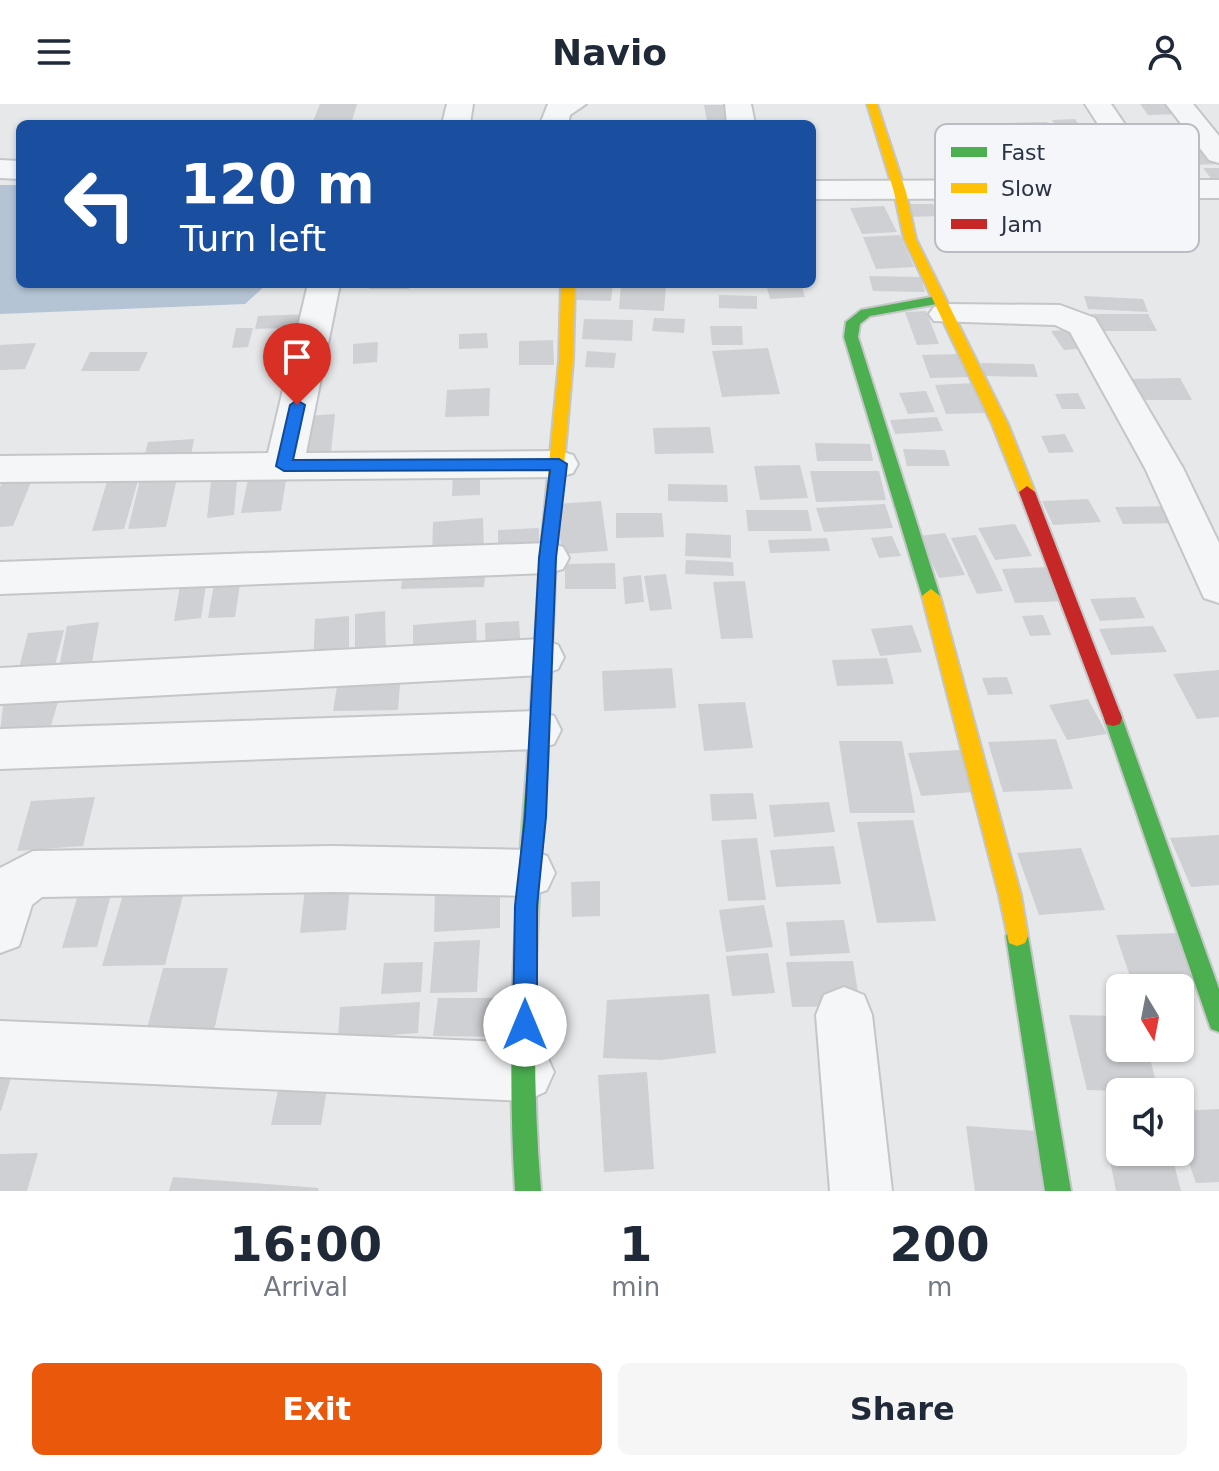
<!DOCTYPE html>
<style>
:root{--surface:#fff;--page:#f6f6f7;--text:#1f2937;--muted:#747a83;--accent:#ea580c}
body{margin:0;font-family:"DejaVu Sans",sans-serif;background:var(--page);color:var(--text);height:100vh;display:flex;flex-direction:column;font-size:30px;white-space:nowrap}
*{box-sizing:border-box;margin:0}
p{font-size:26px;color:var(--muted)}
.icon{flex:none;width:44px;height:44px;fill:none;stroke:currentColor;stroke-width:2;stroke-linecap:round;stroke-linejoin:round}
.map{position:relative;height:1087px;overflow:hidden}
.sheet{display:flex;flex-direction:column;background:var(--surface);flex:1}
.sheet>*{flex:none}
.banner{position:absolute;left:16px;top:16px;width:800px;height:168px;border-radius:12px;box-shadow:0 2px 6px #0004;background:#1a4fa0;color:#fff;overflow:hidden}
.needle{width:52px;rotate:170deg}
.fabs{position:absolute;left:1106px;top:870px;display:grid;gap:16px}
.fabs a{display:grid;place-items:center;width:88px;height:88px;border-radius:12px;background:var(--surface);box-shadow:0 2px 6px #0004;font-size:40px}
.pin{position:absolute;display:grid;place-items:center;width:68px;height:68px;color:#fff;margin:-82px -34px;border-radius:50% 50% 50% 0;rotate:-45deg;box-shadow:0 0 8px #0007}
.pin .icon{rotate:45deg}
.me{position:absolute;width:88px;margin:-44px;rotate:0deg;stroke-linejoin:round;filter:drop-shadow(0 0 6px #0008)}
.turn{display:flex;align-items:center;gap:28px;height:168px;padding:0 32px;font-size:36px}
.turn .icon{width:104px;height:104px;stroke-width:2.5}
.turn b{display:block;font-size:56px;line-height:68px}
.eta{display:flex;justify-content:space-evenly;align-items:center;height:136px;text-align:center}
.eta b{font-size:48px;font-weight:600;line-height:56px}
.primary-button{display:flex;gap:16px;margin-top:auto;padding:16px 32px}
.primary-button a{flex:1;height:92px;border-radius:12px;background:var(--accent);color:#fff;font-size:32px;font-weight:600;line-height:92px;text-align:center}
.primary-button a+a{background:var(--page);color:var(--text)}
header{display:flex;justify-content:space-between;align-items:center;height:104px;padding:0 32px;background:var(--surface);font-size:36px;font-weight:600}
.map>svg:first-child{display:block}
.water{fill:#b4c4d5}
.building{fill:#ced0d3}
.lines{fill:none;stroke-linecap:round;stroke-linejoin:round}
.street-casing{stroke:#c4c6c8;stroke-width:4}
.fast-casing{stroke:#c4c6c8;stroke-width:4}
.slow-casing{stroke:#c4c6c8;stroke-width:4}
.jam-casing{stroke:#c4c6c8;stroke-width:4}
.street{fill:#f5f6f7;fill-rule:evenodd}
.fast{fill:#4caf50;fill-rule:evenodd}
.slow{fill:#ffc107;fill-rule:evenodd}
.jam{fill:#c62828;fill-rule:evenodd}
.route{fill:#1a73e8;stroke:#114b97;stroke-width:2}
.key{fill:#f4f6f9;stroke:#b8bcc3;stroke-width:2}
.key-label{font-size:22px;fill:#2b3445}
</style>
<header><svg class="icon" aria-label="menu" viewBox="0 0 24 24"><path d="M4 6h16M4 12h16M4 18h16"/></svg>Navio<svg class="icon" aria-label="person" viewBox="0 0 24 24"><circle cx="12" cy="8" r="4"/><path d="M4 21q1-7 8-7t8 7"/></svg></header>
<div class="map">
<svg width="1219" height="1087" viewBox="0 0 1219 1087">
<rect width="100%" height="100%" fill="#e6e8ea"/>
<!-- water -->
<polygon class="water" points="0,81 20,81 20,180 267,180 245,200 0,210"/>
<!-- building -->
<g class="building">
<polygon points="320,0 357,0 351,20 312,20"/>
<polygon points="1140,0 1174,0 1182,10 1148,11"/>
<polygon points="704,1 725,1 728,17 707,17"/>
<polygon points="1075,15 1082,25 1059,26 1052,16"/>
<polygon points="1047,18 1059,36 1015,38 1004,19"/>
<polygon points="1210,41 1219,52 1219,60 1191,61 1177,42"/>
<polygon points="1171,64 1191,64 1201,77 1182,78"/>
<polygon points="1203,64 1219,64 1219,77 1213,77"/>
<polygon points="1182,90 1201,106 1186,109 1167,93"/>
<polygon points="903,100 933,100 939,112 909,113"/>
<polygon points="884,102 897,128 862,130 850,104"/>
<polygon points="900,131 914,163 876,165 863,133"/>
<polygon points="869,172 921,173 925,188 873,187"/>
<polygon points="370,180 410,180 409,185 369,185"/>
<polygon points="578,180 613,180 611,197 576,196"/>
<polygon points="621,180 666,180 664,207 619,205"/>
<polygon points="766,180 801,180 805,193 770,195"/>
<polygon points="719,191 757,192 757,205 719,204"/>
<polygon points="1084,192 1143,195 1148,208 1088,205"/>
<polygon points="926,207 939,240 917,241 905,208"/>
<polygon points="310,210 308,223 255,225 258,212"/>
<polygon points="1091,210 1148,210 1157,227 1098,227"/>
<polygon points="654,214 685,215 684,229 652,227"/>
<polygon points="584,215 633,216 632,237 582,235"/>
<polygon points="710,222 742,222 743,241 712,241"/>
<polygon points="236,224 253,224 248,243 232,244"/>
<polygon points="1074,225 1088,244 1064,246 1051,227"/>
<polygon points="487,229 488,244 459,245 459,230"/>
<polygon points="553,236 554,261 519,261 519,237"/>
<polygon points="378,238 377,258 353,260 353,240"/>
<polygon points="36,239 25,265 0,266 0,241"/>
<polygon points="768,244 780,290 722,293 712,247"/>
<polygon points="587,247 616,249 614,264 585,263"/>
<polygon points="90,248 148,248 139,267 81,267"/>
<polygon points="962,250 971,273 930,274 922,251"/>
<polygon points="981,259 1034,260 1038,273 984,272"/>
<polygon points="1180,274 1192,296 1135,296 1125,275"/>
<polygon points="974,279 986,309 946,310 935,281"/>
<polygon points="490,284 489,312 445,313 447,286"/>
<polygon points="926,287 935,308 908,310 899,289"/>
<polygon points="1078,289 1086,305 1062,305 1055,290"/>
<polygon points="335,310 331,348 304,350 308,312"/>
<polygon points="937,313 943,327 895,330 890,316"/>
<polygon points="710,323 714,349 655,350 653,324"/>
<polygon points="1065,330 1074,348 1049,349 1041,332"/>
<polygon points="194,335 191,351 144,354 148,338"/>
<polygon points="815,339 870,340 873,357 817,357"/>
<polygon points="903,345 945,346 950,362 907,362"/>
<polygon points="800,361 808,394 760,396 754,362"/>
<polygon points="288,364 281,407 241,409 250,366"/>
<polygon points="238,365 234,411 207,414 212,368"/>
<polygon points="480,367 480,391 452,392 453,368"/>
<polygon points="810,367 879,367 886,396 816,398"/>
<polygon points="140,370 124,425 92,427 109,371"/>
<polygon points="178,370 166,423 128,425 141,372"/>
<polygon points="34,371 13,422 0,423 0,383 5,372"/>
<polygon points="668,380 727,381 728,398 668,397"/>
<polygon points="1088,395 1101,418 1053,421 1042,397"/>
<polygon points="601,397 608,447 562,450 556,400"/>
<polygon points="885,400 893,424 824,428 816,404"/>
<polygon points="1179,402 1188,419 1123,420 1115,403"/>
<polygon points="746,406 808,406 812,427 748,427"/>
<polygon points="616,409 662,409 664,433 616,434"/>
<polygon points="483,414 484,448 432,452 433,418"/>
<polygon points="1015,420 1032,452 995,456 978,424"/>
<polygon points="539,424 539,445 498,446 498,426"/>
<polygon points="686,429 731,431 731,454 685,452"/>
<polygon points="945,429 965,471 939,474 919,432"/>
<polygon points="976,431 1003,487 977,490 951,434"/>
<polygon points="892,432 901,452 879,454 871,434"/>
<polygon points="827,434 830,447 770,449 768,436"/>
<polygon points="686,456 733,458 734,472 685,470"/>
<polygon points="615,459 616,485 565,485 565,460"/>
<polygon points="486,463 484,483 401,485 403,465"/>
<polygon points="1051,463 1064,497 1015,499 1002,465"/>
<polygon points="242,467 235,513 208,514 216,469"/>
<polygon points="208,468 201,514 174,517 182,470"/>
<polygon points="666,470 672,505 650,507 644,472"/>
<polygon points="641,471 644,498 625,500 623,473"/>
<polygon points="745,477 753,534 721,535 713,478"/>
<polygon points="1135,493 1145,514 1100,517 1090,495"/>
<polygon points="385,507 386,551 355,554 355,510"/>
<polygon points="1043,511 1051,531 1030,532 1022,512"/>
<polygon points="349,512 349,556 313,560 315,515"/>
<polygon points="476,516 477,545 413,550 413,521"/>
<polygon points="519,517 521,549 486,552 485,519"/>
<polygon points="99,518 90,570 57,574 67,522"/>
<polygon points="912,521 922,548 880,552 871,525"/>
<polygon points="1153,522 1167,548 1111,551 1099,525"/>
<polygon points="64,526 53,569 17,572 28,529"/>
<polygon points="887,554 894,580 837,582 832,556"/>
<polygon points="672,564 676,604 604,607 602,567"/>
<polygon points="1219,566 1219,613 1197,615 1173,570"/>
<polygon points="401,568 398,606 333,607 339,570"/>
<polygon points="1007,573 1013,590 988,591 982,574"/>
<polygon points="60,591 50,625 0,628 4,594"/>
<polygon points="1088,595 1107,630 1067,636 1049,601"/>
<polygon points="745,598 753,644 704,647 698,600"/>
<polygon points="1056,635 1073,685 1003,688 988,638"/>
<polygon points="839,637 902,637 915,709 850,709"/>
<polygon points="960,646 974,688 921,692 908,649"/>
<polygon points="753,689 757,715 712,717 710,690"/>
<polygon points="95,693 83,742 17,747 31,697"/>
<polygon points="829,698 835,728 774,733 769,701"/>
<polygon points="913,716 936,817 877,819 857,718"/>
<polygon points="1219,731 1219,781 1191,783 1170,734"/>
<polygon points="757,734 766,796 728,797 721,736"/>
<polygon points="834,742 841,780 776,783 770,746"/>
<polygon points="1081,744 1105,806 1039,811 1017,749"/>
<polygon points="187,776 165,861 102,862 127,777"/>
<polygon points="600,777 600,812 572,813 571,778"/>
<polygon points="500,781 500,824 434,828 435,785"/>
<polygon points="350,782 346,826 300,829 305,784"/>
<polygon points="113,783 97,843 62,844 80,784"/>
<polygon points="764,801 773,843 726,848 719,806"/>
<polygon points="844,816 850,849 790,852 786,818"/>
<polygon points="1180,829 1200,881 1134,884 1116,831"/>
<polygon points="480,836 477,888 430,889 434,838"/>
<polygon points="768,849 775,889 732,892 726,852"/>
<polygon points="853,857 860,902 792,903 786,858"/>
<polygon points="423,858 421,888 381,890 384,859"/>
<polygon points="163,864 228,864 213,931 145,932"/>
<polygon points="709,890 716,949 661,956 603,954 607,896"/>
<polygon points="438,894 502,894 499,933 433,932"/>
<polygon points="420,898 418,929 338,935 340,903"/>
<polygon points="1069,911 1120,912 1120,944 1147,944 1159,988 1087,986"/>
<polygon points="0,957 16,957 1,1007 0,1007"/>
<polygon points="283,961 331,961 321,1021 271,1021"/>
<polygon points="647,968 654,1065 604,1068 598,971"/>
<polygon points="1219,1005 1219,1078 1196,1079 1180,1033 1180,1007"/>
<polygon points="966,1022 1037,1027 1048,1087 975,1087"/>
<polygon points="1106,1036 1120,1037 1120,1048 1171,1048 1181,1087 1116,1087"/>
<polygon points="38,1049 27,1087 0,1087 0,1050"/>
<polygon points="173,1073 319,1084 318,1087 169,1087"/>
</g>
<g class="lines">
<defs>
<g id="street">
<polygon points="447,0 473,0 470,20 442,20"/>
<polygon points="548,0 586,0 570,11 568,20 540,20"/>
<polygon points="725,0 751,0 755,20 727,20"/>
<polygon points="1085,0 1111,0 1163,76 1219,76 1219,94 812,95 812,77 1134,76"/>
<polygon points="1166,0 1193,0 1219,32 1219,59 1209,56"/>
<polygon points="0,56 20,57 20,75 0,74"/>
<polygon points="308,180 340,180 306,349 559,347 573,351 578,360 573,369 559,373 0,378 0,352 268,349"/>
<polygon points="946,200 1060,201 1095,214 1183,364 1219,439 1219,499 1204,494 1145,364 1070,228 1055,221 934,217 929,210 934,203"/>
<polygon points="548,439 563,443 569,454 563,465 548,469 0,490 0,458"/>
<polygon points="542,535 558,541 564,553 558,565 542,571 0,600 0,564"/>
<polygon points="538,607 554,612 561,626 554,640 538,645 0,665 0,625"/>
<polygon points="333,742 529,746 547,752 555,769 547,786 529,792 333,788 42,793 32,801 19,842 0,849 0,764 33,747"/>
<polygon points="844,883 864,891 872,911 892,1087 830,1087 816,911 824,891"/>
<polygon points="0,917 525,939 545,948 554,968 545,988 525,997 0,973"/>
</g>
<g id="fast">
<polygon points="937,192 942,193 942,199 870,212 860,220 858,233 940,492 931,499 922,492 844,233 846,218 861,206"/>
<polygon points="1113,606 1120,608 1122,614 1219,885 1219,928 1211,925 1208,917 1104,614 1106,608"/>
<path d="M 537,656 L 544,658 L 547,664 C 537,804 529,947 541,1087 L 515,1087 C 506,946 515,804 527,664 L 530,658 Z"/>
<polygon points="1017,822 1025,825 1028,832 1071,1087 1045,1087 1006,832 1009,825"/>
</g>
<g id="slow">
<polygon points="867,0 877,0 906,88 916,135 1008,320 1035,388 1033,392 1021,392 1019,388 992,320 904,135 894,88"/>
<polygon points="561,180 575,180 573,257 556,454 547,664 544,670 537,672 530,670 527,664 540,454 559,257"/>
<polygon points="931,485 940,492 1021,791 1028,832 1025,839 1017,842 1009,839 999,791 922,492"/>
</g>
<polygon id="jam" points="1027,382 1035,388 1122,614 1120,620 1113,622 1106,620 1104,614 1019,388"/>
</defs>
<!-- street casing -->
<use href="#street" class="street-casing"/>
<!-- fast casing -->
<use href="#fast" class="fast-casing"/>
<!-- slow casing -->
<use href="#slow" class="slow-casing"/>
<!-- jam casing -->
<use href="#jam" class="jam-casing"/>
<!-- street -->
<use href="#street" class="street"/>
<!-- fast -->
<use href="#fast" class="fast"/>
<!-- slow -->
<use href="#slow" class="slow"/>
<!-- jam -->
<use href="#jam" class="jam"/>
</g>
<!-- route -->
<polygon class="route" points="297,296 305,301 293,356 559,355 567,360 556,454 546,713 537,802 537,921 533,929 525,932 517,929 513,921 515,802 525,713 539,454 550,366 284,367 276,362 290,301"/>
<!-- legend -->
<rect x="935" y="20" width="264" height="128" rx="12" class="key"/>
<rect x="951" y="43" width="36" height="10" fill="#4caf50"/>
<rect x="951" y="79" width="36" height="10" fill="#ffc107"/>
<rect x="951" y="115" width="36" height="10" fill="#c62828"/>
<g class="key-label">
<text x="1001" y="56">Fast</text>
<text x="1001" y="92">Slow</text>
<text x="1001" y="128">Jam</text>
</g>
</svg>
<div class="fabs">
<a><svg class="needle" viewBox="-14 -14 28 28"><path d="M0-13l5 13h-10z" fill="#e53935"/><path d="M0 13l5-13h-10z" fill="#747a83"/></svg></a>
<a><svg class="icon" aria-label="sound" viewBox="0 0 24 24"><path d="M4 9h4l5-4v14l-5-4H4zM17 9q2 3 0 6"/></svg></a>
</div>
<div class="pin" style="left:297px;top:301px;background:#d93025"><svg class="icon" aria-label="arrive" viewBox="0 0 24 24"><path d="M6 21V4h12l-3 4 3 4H6"/></svg></div>
<svg class="me" style="left:525px;top:921px" viewBox="-20 -20 40 40"><circle r="19" fill="#fff"/><path d="M0-13L10 11 0 6-10 11z" fill="#1a73e8"/></svg>
<div class="banner">
<div class="turn"><svg class="icon" aria-label="left" viewBox="0 0 24 24"><path d="M17 20v-9H6M10 6l-5 5 5 5"/></svg><div><b>120 m</b>Turn left</div></div>
</div>
</div>
<section class="sheet">
<div class="eta">
<div><b>16:00</b><p>Arrival</p></div>
<div><b>1</b><p>min</p></div>
<div><b>200</b><p>m</p></div>
</div>
<div class="primary-button"><a>Exit</a><a>Share</a></div>
</section>
